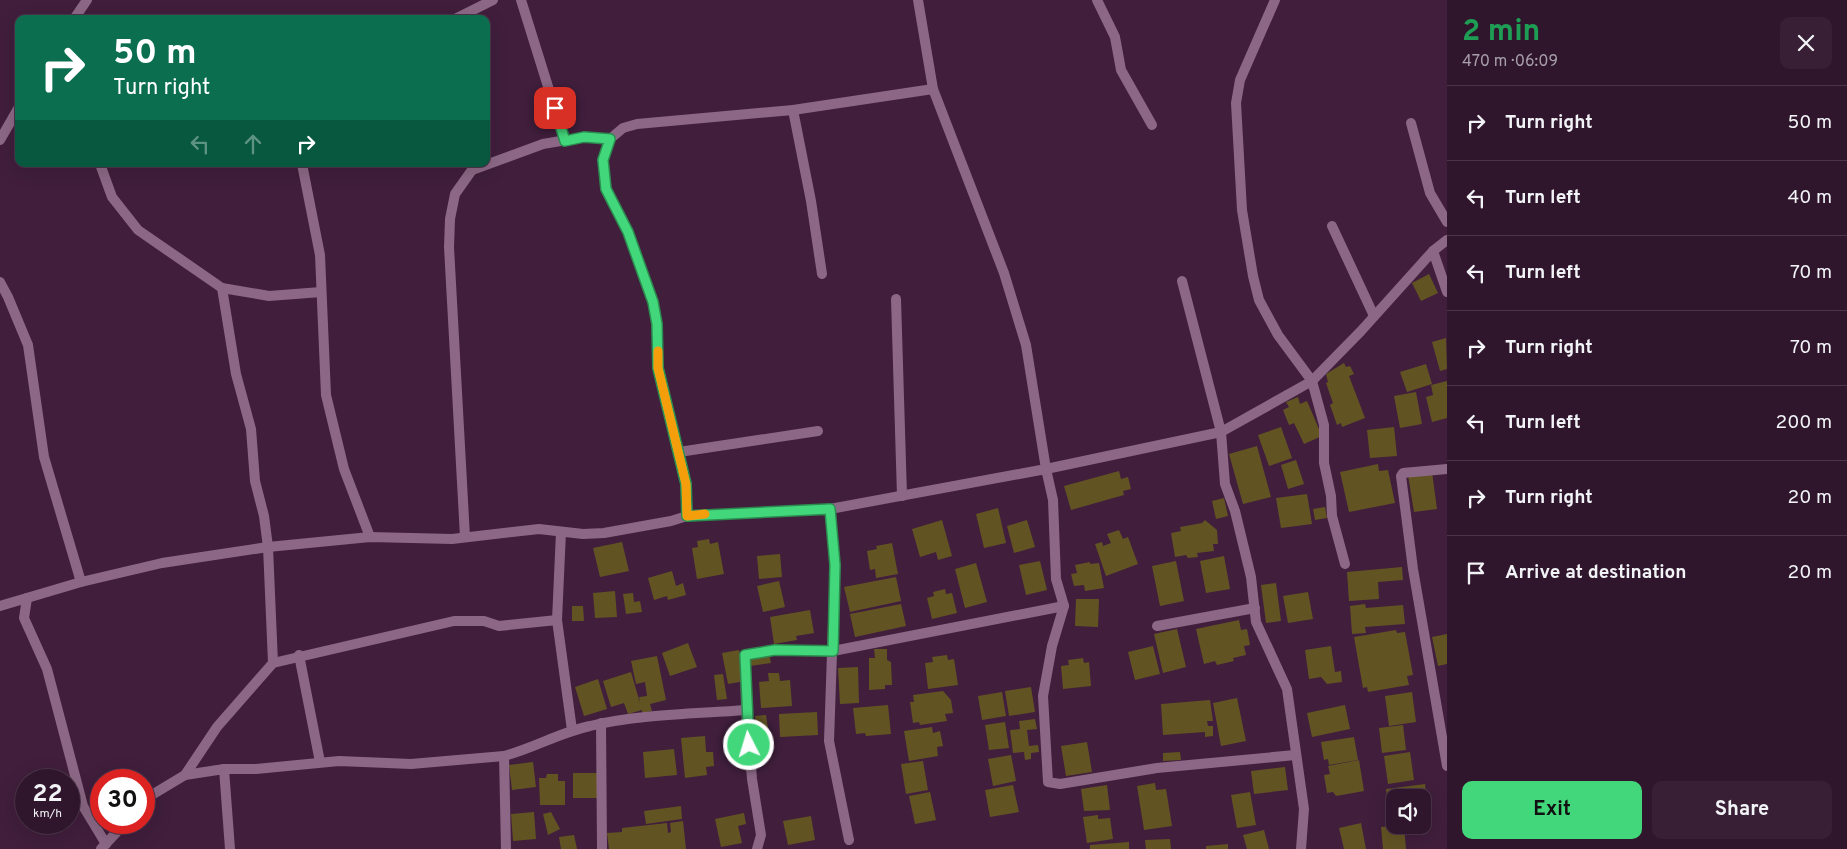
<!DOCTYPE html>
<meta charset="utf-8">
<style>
:root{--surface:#30162d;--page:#381f35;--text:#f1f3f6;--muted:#a89faa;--line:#4b3549;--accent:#43d77b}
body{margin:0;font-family:Overpass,sans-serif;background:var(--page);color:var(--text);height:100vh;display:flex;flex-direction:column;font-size:19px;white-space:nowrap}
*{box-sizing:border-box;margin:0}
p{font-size:16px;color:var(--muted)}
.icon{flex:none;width:28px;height:28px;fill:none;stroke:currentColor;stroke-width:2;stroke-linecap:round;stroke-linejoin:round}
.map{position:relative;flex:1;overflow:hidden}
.sheet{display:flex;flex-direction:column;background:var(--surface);width:400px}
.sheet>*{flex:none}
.hud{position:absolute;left:15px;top:15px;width:475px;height:152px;border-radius:10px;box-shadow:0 5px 20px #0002,0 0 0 1px var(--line);background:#0b6e4f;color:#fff;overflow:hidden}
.fabs{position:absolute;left:1386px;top:789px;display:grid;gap:10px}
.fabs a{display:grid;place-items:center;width:45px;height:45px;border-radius:10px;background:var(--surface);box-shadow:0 5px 20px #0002,0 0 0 1px var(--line);font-size:25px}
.speed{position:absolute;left:15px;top:769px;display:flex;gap:10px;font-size:25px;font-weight:700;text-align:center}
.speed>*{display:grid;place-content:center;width:65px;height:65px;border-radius:50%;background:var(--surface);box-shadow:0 5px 20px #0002,0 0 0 1px var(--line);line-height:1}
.speed small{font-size:12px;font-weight:400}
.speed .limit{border:8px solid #d22;background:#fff;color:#111}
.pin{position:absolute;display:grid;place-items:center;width:42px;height:42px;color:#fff;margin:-21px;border-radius:10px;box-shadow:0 2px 8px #0006}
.me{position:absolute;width:55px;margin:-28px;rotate:355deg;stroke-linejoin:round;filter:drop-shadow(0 0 4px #0008)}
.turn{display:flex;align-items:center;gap:18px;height:105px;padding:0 15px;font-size:22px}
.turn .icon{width:65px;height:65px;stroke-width:2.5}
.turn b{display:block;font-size:35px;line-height:42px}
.lanes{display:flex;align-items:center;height:48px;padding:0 15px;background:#0003;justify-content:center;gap:25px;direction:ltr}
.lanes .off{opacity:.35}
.round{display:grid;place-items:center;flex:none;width:52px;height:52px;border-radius:10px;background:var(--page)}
.headline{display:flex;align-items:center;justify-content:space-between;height:85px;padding:0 15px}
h1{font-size:30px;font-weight:700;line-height:38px;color:#1e9e55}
.action{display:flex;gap:10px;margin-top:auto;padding:10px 15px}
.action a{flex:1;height:58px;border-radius:10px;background:var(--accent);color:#111;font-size:20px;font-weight:700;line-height:58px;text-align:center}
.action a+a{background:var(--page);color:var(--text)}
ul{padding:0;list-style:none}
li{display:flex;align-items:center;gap:15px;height:75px;padding:0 15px;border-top:1px solid var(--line)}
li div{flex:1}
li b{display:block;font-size:19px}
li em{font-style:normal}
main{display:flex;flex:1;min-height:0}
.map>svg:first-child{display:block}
.building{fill:#625323}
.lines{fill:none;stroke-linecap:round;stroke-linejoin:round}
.minor{stroke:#8c6886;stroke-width:10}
.route-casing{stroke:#2c8c50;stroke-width:12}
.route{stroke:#43d77b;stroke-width:9}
.slow{stroke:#f59e0b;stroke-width:9}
</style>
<main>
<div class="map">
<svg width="1447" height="849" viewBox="0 0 1447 849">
<rect width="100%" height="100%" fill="#401e3c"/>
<!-- building -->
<g class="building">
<polygon points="1429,274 1438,293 1421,301 1412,283"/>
<polygon points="1446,338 1447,369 1440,371 1432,342"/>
<polygon points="1344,363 1346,367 1350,366 1354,374 1349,376 1365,418 1342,427 1341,423 1337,425 1330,405 1333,403 1326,383 1328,382 1326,374"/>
<polygon points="1426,364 1432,384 1407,392 1400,372"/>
<polygon points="1447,381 1447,418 1432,422 1426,397 1433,395 1431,385"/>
<polygon points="1416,392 1422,424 1400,428 1394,396"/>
<polygon points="1298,397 1300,404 1307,401 1322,436 1304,444 1294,423 1289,425 1283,410 1289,407 1286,402"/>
<polygon points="1281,427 1292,458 1269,466 1258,435"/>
<polygon points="1394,427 1397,456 1370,458 1367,430"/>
<polygon points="1257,446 1271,497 1243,504 1229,454"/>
<polygon points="1296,460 1304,484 1288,489 1281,465"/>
<polygon points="1378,464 1379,471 1388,470 1395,503 1349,512 1340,472"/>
<polygon points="1119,471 1121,479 1128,477 1131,489 1123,491 1124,495 1071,510 1064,486"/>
<polygon points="1432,472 1437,509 1414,512 1408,475"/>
<polygon points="1307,494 1312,524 1281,528 1276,498"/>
<polygon points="1224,498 1228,516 1216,519 1212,501"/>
<polygon points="1325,507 1327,518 1315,520 1313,509"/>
<polygon points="998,508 1006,543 984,548 976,514"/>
<polygon points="942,520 952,556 938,560 936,552 920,557 912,529"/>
<polygon points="1027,520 1035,547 1014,553 1007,526"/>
<polygon points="1205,520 1217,530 1218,544 1213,544 1214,551 1197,553 1198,557 1188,558 1186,555 1175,557 1171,533 1181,531 1180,527 1202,523"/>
<polygon points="1119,530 1123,539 1128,537 1138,564 1106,576 1095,544 1102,542 1103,546 1111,543 1107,534"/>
<polygon points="709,539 710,544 718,542 724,574 697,579 692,548 698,547 697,541"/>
<polygon points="622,542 629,571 600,577 593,548"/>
<polygon points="892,543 898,574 876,578 875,569 870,570 867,551 877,549 876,546"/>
<polygon points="780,554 782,577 759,579 757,556"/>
<polygon points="1224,556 1230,589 1206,593 1200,561"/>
<polygon points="1040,561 1047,590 1026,595 1019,565"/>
<polygon points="1176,561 1184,601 1160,606 1152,566"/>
<polygon points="1090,562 1090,564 1099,563 1104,588 1085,591 1084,585 1074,586 1071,574 1077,573 1075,565"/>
<polygon points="976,563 987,602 965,608 955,569"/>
<polygon points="1402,567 1403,580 1378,582 1379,599 1349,601 1347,572"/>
<polygon points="672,571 676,586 683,583 686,595 668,600 667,596 654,600 648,578"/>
<polygon points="896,577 901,601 850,612 844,587"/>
<polygon points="779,581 785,607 763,612 757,586"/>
<polygon points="1276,583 1281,621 1266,623 1261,585"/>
<polygon points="945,589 946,594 952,593 957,613 932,619 927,598 934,596 933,592"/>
<polygon points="615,591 617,617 595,618 593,593"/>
<polygon points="1308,592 1313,619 1288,623 1283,596"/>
<polygon points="633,593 634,602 640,601 642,612 626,614 623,594"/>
<polygon points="1076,599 1099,599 1098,627 1075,626"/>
<polygon points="901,604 906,626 855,637 850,614"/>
<polygon points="1365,604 1366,608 1403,605 1405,624 1365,627 1366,633 1352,634 1350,606"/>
<polygon points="572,606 583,606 584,621 572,621"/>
<polygon points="810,610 814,633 796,636 797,640 774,644 770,617"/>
<polygon points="1239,620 1241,630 1247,629 1250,645 1244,646 1246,655 1233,658 1234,661 1217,665 1215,661 1204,664 1196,629"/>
<polygon points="1177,629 1186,667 1163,673 1154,634"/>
<polygon points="1396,630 1397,633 1405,632 1413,675 1407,676 1409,685 1368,692 1367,687 1363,688 1354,637"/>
<polygon points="1447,634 1447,664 1438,666 1432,637"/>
<polygon points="688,643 697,667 670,676 662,653"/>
<polygon points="1153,646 1160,674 1135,680 1128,652"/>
<polygon points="1331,646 1335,672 1341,671 1342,682 1327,684 1321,677 1309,679 1305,650"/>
<polygon points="874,649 887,649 887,660 891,662 892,685 885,685 885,689 869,690 869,658 875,658"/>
<polygon points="739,650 745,681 728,684 722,653"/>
<polygon points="769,653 771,663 750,666 748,656"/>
<polygon points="947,655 948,660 954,659 958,685 928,689 925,663 933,662 932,657"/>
<polygon points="657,656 666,700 650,704 652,711 642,713 642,710 628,714 624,703 611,707 603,681 631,672 640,703 639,697 647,696 645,682 636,684 631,661"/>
<polygon points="1083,658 1084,663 1089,662 1091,686 1063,689 1061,666 1069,665 1068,660"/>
<polygon points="858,667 859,703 840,704 838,668"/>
<polygon points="768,673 779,673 780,681 790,680 792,706 761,708 759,682 769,681"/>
<polygon points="723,674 727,699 717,700 714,675"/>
<polygon points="598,679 607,709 584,716 575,687"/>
<polygon points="1031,687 1035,712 1009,716 1005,691"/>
<polygon points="943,691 951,700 953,713 945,714 947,721 920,725 919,722 913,723 910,702 914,702 913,695"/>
<polygon points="1002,692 1006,716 982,720 978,696"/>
<polygon points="1412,692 1416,722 1389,726 1385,696"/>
<polygon points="1237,698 1246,741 1221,746 1213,703"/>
<polygon points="1210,700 1213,721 1207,721 1208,726 1213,726 1213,736 1205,737 1205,732 1163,735 1161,704"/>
<polygon points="888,705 891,734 866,736 865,733 856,734 853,708"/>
<polygon points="1345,705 1350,729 1312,737 1307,713"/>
<polygon points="817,712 818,735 780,737 779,714"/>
<polygon points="766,715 768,728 757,729 755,716"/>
<polygon points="1035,719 1037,729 1027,730 1029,746 1038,745 1039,752 1031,753 1031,759 1025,760 1024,752 1013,753 1010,730 1020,729 1019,721"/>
<polygon points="1005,722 1009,748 989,750 985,725"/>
<polygon points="1403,725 1406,750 1382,753 1379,728"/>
<polygon points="932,727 933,733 940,731 943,746 937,747 938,756 909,761 904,731"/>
<polygon points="705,736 706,752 713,752 714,766 706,767 707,775 685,778 681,738"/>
<polygon points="1354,737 1358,760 1329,765 1328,759 1324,760 1321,742"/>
<polygon points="1087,742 1092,772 1066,776 1061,746"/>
<polygon points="674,749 677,775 645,778 643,752"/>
<polygon points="1180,752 1181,760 1163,761 1163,753"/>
<polygon points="1410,752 1414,780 1388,784 1384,756"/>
<polygon points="1011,755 1016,781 993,786 988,759"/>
<polygon points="1359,760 1364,791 1336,796 1333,792 1327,793 1324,775 1330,774 1328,766"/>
<polygon points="923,761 928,790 906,794 901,764"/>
<polygon points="533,762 536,787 512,790 509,765"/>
<polygon points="1285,767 1288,790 1254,794 1251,771"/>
<rect x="573" y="773" width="25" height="25"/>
<polygon points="547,774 558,774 558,781 565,781 565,805 540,805 539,778 546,778"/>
<polygon points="1155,783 1156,790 1166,789 1172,826 1144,830 1137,786"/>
<polygon points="1425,784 1428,811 1422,812 1422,798 1395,798 1395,812 1389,813 1386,789"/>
<polygon points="1013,785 1019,812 990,817 985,790"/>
<polygon points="1107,785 1110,810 1084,811 1081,789"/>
<polygon points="930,792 936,820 915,824 909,796"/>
<polygon points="1250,792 1256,825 1237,828 1231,795"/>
<polygon points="681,806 682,819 646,824 644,811"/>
<polygon points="534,812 536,839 513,841 511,814"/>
<polygon points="551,812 560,829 548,835 543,814"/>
<polygon points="744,813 746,824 738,826 742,843 721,847 715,819"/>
<polygon points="1098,815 1098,819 1110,818 1113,839 1087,843 1083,817"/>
<polygon points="811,816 815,840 788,845 783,821"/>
<polygon points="683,821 686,849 609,849 607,833 622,832 622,828 667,823 668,833 671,832 670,823"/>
<polygon points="1361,823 1366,849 1344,849 1339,828"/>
<polygon points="1404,825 1406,849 1383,849 1381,827"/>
<polygon points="1264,830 1269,849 1247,849 1243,835"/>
<polygon points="574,835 577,849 561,849 559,837"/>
<polygon points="1170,839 1171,849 1146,849 1145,840"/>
<polygon points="1129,842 1129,849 1090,849 1090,845"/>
<polygon points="1228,844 1228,849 1206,849 1206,846"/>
</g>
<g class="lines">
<!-- minor -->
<g class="minor">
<polyline points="521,0 565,141"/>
<polyline points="918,0 933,89 1004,273 1026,345 1046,469 1053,500 1056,579 1064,606 1052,646 1043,696 1048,782 1060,784 1157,768 1295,755"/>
<polyline points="1097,0 1115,37 1121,70 1152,125"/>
<polyline points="1275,0 1240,80 1236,103 1242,210 1253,276 1259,300 1278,335 1312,381 1324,425 1324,463 1331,496 1332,516 1345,564"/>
<polyline points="74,19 87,0"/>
<polyline points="455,19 493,0"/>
<polyline points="793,110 811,201 822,274"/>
<polyline points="1411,123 1430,193 1447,222"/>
<polyline points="0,140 19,107"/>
<polyline points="100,164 112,197 138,230 222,288 269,296 321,292"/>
<polyline points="302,164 320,255 326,395 344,469 370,537"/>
<polyline points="1332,226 1374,316"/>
<polyline points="1433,251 1447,292"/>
<polyline points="1182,281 1221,432 1225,484 1235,511 1251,577 1256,622 1287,689 1304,809 1301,849"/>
<polyline points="0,282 8,297 28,345 44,457 81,582"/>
<polyline points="222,288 236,374 251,429 255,481 264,516 268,547 273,663"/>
<polyline points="896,299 902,496"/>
<polyline points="679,452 818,431"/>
<polyline points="1447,469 1403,473 1401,476 1413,569 1447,766"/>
<polyline points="830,509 835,565 829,741 849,840"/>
<polyline points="687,516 686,485 658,368 657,324 653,302 628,232 606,189 603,160 610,139 623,128 637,124 793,110 933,89"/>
<polyline points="465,537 449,247 450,219 455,194 472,170 543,144 584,137 610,139"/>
<polyline points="27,598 24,618 47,669 83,806 106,844"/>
<polyline points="0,606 81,582 162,563 268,547 370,537 452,539 539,529 583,534 604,533 671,521 687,516 830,509 1046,469 1221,432 1312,381 1361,331 1433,251 1447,240"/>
<polyline points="557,620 561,532"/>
<polyline points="1157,626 1255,608"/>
<polyline points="299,655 320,762"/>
<polyline points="601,723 602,849"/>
<polyline points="224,769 230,849"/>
<polyline points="185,775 217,727 273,663 454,621 484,621 499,626 557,620 572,730"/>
<polyline points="144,803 150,796 185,775 224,769 256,769 339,761 411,764 504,756"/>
<polyline points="101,849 126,822"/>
<path d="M 506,849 L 504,756 C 534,748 561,732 590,726 C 640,714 695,714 746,710"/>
<polyline points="757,849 761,835 752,779 746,710 745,655 775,650 833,651 1064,606"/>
</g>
</g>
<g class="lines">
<defs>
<polyline id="route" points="555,108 565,141 584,137 610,139 603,160 606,189 628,232 653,302 657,324 658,368 686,484 687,516 830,509 835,565 833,651 775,650 745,655 749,745"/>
</defs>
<!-- route casing -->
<use href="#route" class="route-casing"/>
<!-- route -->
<use href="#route" class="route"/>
<!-- slow -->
<polyline class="slow" points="658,351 658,368 686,484 687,516 705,514"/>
</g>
</svg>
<div class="fabs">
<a><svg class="icon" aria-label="sound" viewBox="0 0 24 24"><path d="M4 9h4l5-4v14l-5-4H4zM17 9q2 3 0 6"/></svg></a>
</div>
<div class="speed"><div>22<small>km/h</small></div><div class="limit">30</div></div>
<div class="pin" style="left:555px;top:108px;background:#d93025"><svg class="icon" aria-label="arrive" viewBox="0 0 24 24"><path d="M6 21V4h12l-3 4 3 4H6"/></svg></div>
<svg class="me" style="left:749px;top:745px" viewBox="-20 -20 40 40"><circle r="17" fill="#43d77b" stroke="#fff" stroke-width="3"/><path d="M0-11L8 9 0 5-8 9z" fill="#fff"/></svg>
<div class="hud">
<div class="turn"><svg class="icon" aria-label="right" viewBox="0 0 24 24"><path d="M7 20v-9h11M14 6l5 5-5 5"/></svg><div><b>50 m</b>Turn right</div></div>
<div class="lanes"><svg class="icon off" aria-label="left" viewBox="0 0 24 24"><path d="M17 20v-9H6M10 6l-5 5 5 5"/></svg><svg class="icon off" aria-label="ahead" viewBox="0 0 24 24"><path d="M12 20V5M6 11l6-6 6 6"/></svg><svg class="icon" aria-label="right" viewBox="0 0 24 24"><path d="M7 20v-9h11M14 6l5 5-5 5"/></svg></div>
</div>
</div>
<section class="sheet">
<div class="headline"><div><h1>2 min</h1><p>470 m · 06:09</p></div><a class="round"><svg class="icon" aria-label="close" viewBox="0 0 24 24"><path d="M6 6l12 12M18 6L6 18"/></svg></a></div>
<ul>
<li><svg class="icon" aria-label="right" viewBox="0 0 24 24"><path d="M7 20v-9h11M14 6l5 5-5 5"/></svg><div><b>Turn right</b></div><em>50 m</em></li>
<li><svg class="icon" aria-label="left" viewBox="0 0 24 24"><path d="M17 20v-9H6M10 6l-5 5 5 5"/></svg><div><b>Turn left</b></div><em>40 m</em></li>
<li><svg class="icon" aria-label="left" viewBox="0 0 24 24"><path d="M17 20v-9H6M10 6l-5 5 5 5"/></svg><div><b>Turn left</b></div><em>70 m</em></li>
<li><svg class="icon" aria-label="right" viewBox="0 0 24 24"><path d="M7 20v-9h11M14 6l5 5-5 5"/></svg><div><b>Turn right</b></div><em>70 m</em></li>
<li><svg class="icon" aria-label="left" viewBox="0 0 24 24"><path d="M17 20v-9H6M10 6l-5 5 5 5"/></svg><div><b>Turn left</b></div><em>200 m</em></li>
<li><svg class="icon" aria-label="right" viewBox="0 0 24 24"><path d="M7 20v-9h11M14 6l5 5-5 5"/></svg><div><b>Turn right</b></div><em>20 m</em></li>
<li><svg class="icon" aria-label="arrive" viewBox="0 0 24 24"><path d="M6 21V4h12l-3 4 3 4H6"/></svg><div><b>Arrive at destination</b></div><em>20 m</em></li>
</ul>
<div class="action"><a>Exit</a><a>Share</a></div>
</section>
</main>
